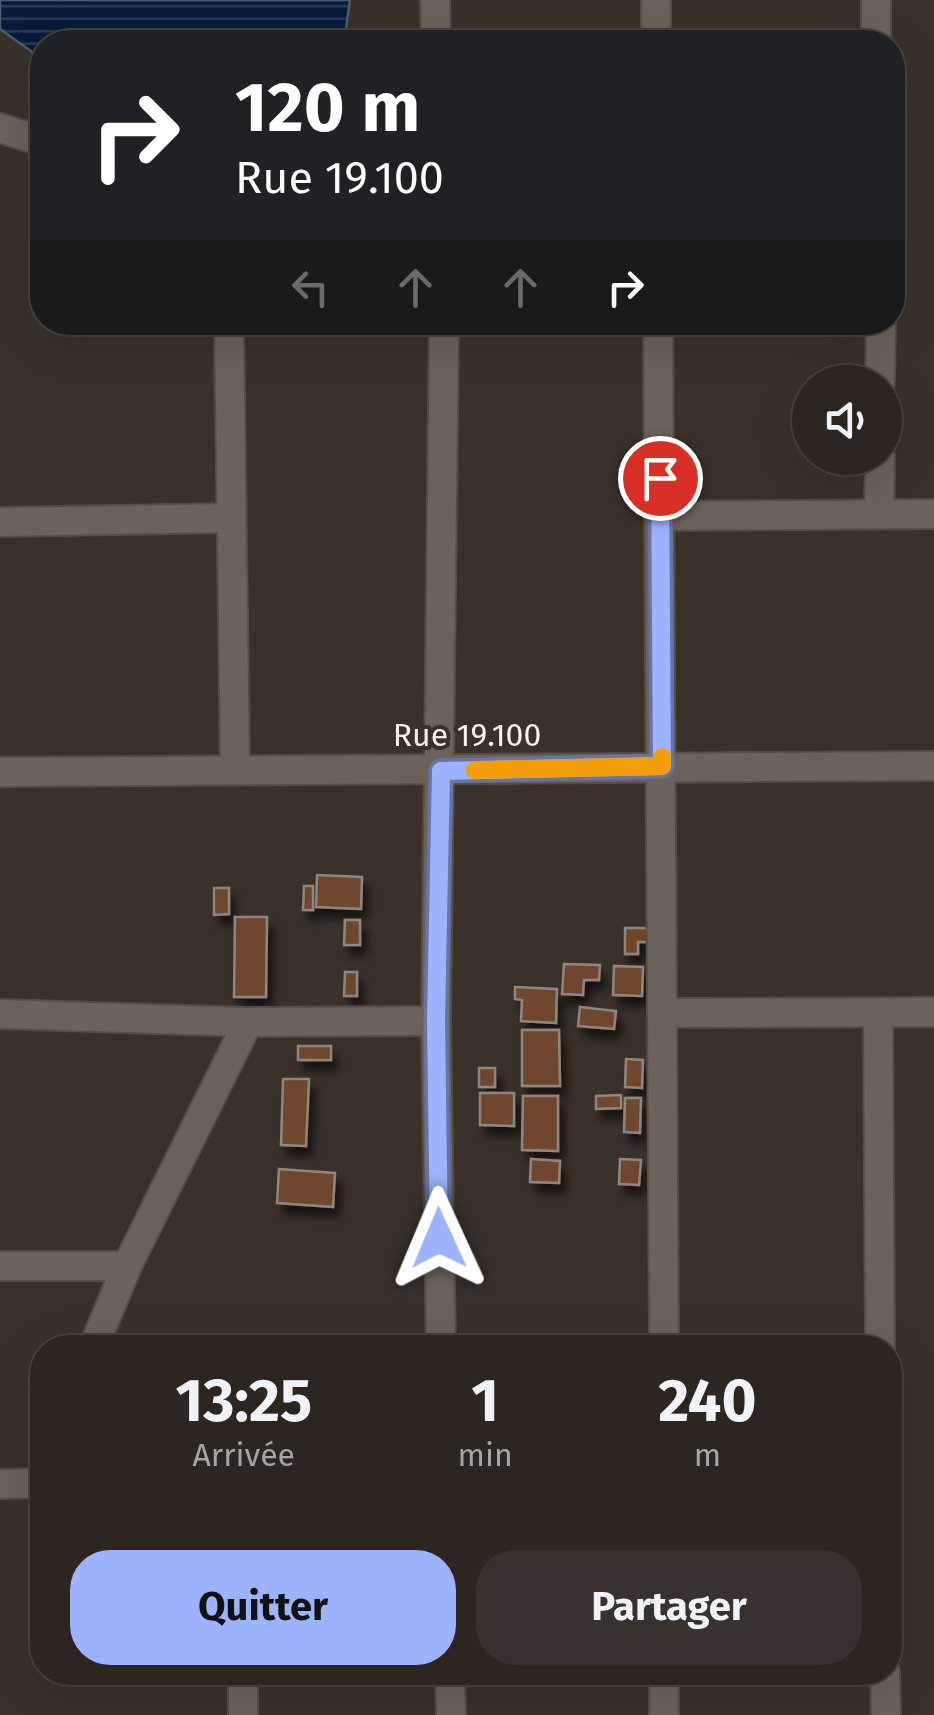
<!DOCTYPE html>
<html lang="fr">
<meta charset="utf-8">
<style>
:root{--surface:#2c2520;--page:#38312d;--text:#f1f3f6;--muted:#a6a5a5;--line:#48423e;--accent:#9eb3fd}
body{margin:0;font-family:"Fira Sans",sans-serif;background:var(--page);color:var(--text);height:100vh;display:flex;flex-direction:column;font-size:38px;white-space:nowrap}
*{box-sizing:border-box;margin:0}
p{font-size:32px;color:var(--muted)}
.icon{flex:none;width:55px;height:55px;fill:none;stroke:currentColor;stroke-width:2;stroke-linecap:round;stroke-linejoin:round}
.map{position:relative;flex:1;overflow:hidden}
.drawer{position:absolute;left:30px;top:1335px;width:872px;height:350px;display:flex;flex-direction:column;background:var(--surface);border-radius:40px;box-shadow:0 10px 40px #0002,0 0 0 2px var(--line)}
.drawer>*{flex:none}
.banner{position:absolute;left:30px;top:30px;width:875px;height:305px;border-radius:40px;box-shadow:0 10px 40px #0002,0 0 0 2px var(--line);background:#202124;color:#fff;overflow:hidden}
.controls{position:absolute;left:792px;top:365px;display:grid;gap:20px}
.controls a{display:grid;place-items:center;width:110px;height:110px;border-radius:50%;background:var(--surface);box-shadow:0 10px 40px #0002,0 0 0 2px var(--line);font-size:50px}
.pin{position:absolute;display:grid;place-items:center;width:85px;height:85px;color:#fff;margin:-42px;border:5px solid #fff;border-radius:50%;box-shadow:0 2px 10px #0007}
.me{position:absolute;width:110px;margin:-55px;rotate:359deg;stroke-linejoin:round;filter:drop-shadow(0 0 8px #0008)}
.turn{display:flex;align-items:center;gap:35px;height:210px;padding:0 40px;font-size:45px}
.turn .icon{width:130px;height:130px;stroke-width:2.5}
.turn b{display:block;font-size:70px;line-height:85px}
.lanes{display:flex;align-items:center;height:95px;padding:0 40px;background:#0003;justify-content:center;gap:50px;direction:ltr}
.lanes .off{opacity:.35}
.eta{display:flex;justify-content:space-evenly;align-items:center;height:170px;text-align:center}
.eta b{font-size:60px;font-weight:700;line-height:70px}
.primary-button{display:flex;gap:20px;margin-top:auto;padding:20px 40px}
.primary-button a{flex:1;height:115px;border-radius:40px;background:var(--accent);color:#111;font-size:40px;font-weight:700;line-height:115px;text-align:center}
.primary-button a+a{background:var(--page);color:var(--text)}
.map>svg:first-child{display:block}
.water{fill:url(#water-rules);stroke:#4e5c70;stroke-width:2.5}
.building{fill:#6e472d;stroke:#90867f;stroke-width:2.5;filter:url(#shadow)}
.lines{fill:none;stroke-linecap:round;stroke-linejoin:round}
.minor-casing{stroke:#554d48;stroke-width:32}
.minor{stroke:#6c625c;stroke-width:28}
.route-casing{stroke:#6774a4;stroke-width:25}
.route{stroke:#9eb3fd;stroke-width:18}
.slow{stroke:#f59e0b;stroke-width:18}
.labels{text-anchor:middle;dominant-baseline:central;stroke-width:8;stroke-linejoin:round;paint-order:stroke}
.street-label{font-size:32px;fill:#f8f2ee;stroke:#3a312b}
</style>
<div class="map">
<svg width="934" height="1715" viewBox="0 0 934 1715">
<defs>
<pattern id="water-rules" width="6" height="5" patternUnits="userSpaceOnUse" patternTransform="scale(2.5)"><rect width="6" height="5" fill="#051b3a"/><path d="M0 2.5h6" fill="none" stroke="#2a3d57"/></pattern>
<filter id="shadow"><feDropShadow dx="6" dy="10" stdDeviation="5" flood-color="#0009"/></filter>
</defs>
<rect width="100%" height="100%" fill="#3a312b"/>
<!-- water -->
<polygon class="water" points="0,0 350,0 344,42 42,42 42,59 0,29"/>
<!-- building -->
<g class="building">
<polygon points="317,875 362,877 361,909 316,907"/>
<polygon points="304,886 313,886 313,910 303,910"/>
<polygon points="214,888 229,888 229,914 214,915"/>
<polygon points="235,917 267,917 266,997 234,997"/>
<polygon points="345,920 360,920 360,945 344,945"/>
<polygon points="625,928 654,928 654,942 638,942 638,954 625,954"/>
<polygon points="564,964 600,965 599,980 584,980 583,995 562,994"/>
<polygon points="614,966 643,967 642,996 613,995"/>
<polygon points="345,972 357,972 357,996 344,996"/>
<polygon points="515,987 557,989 556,1023 521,1021 522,1000 515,999"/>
<polygon points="580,1007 616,1011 614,1029 578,1026"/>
<polygon points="522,1030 559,1030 560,1086 522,1086"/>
<rect x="298" y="1046" width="33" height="14"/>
<polygon points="626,1059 643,1060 642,1088 625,1087"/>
<rect x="479" y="1068" width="16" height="19"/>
<polygon points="283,1079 309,1079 306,1146 281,1145"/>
<polygon points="480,1093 514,1093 514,1126 480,1125"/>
<polygon points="621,1095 621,1108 596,1109 596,1096"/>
<polygon points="523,1096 558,1096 558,1151 522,1150"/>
<polygon points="625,1098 641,1098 640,1133 624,1132"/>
<polygon points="531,1159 560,1161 559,1183 530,1182"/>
<polygon points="620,1159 641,1160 639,1185 619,1184"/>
<polygon points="279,1169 335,1173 333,1207 277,1203"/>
</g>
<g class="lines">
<defs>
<g id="minor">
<polyline points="435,0 436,42"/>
<polyline points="656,0 656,42"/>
<polyline points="876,0 876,42"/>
<polyline points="0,128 42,141"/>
<polyline points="229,322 235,768"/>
<polyline points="658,322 664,1348"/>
<polyline points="880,382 881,322"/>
<polyline points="879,514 880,458"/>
<polyline points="660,516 934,514"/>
<polyline points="0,522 230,518"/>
<polyline points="0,772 934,766"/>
<polyline points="663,1013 934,1012"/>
<polyline points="878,1013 880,1348"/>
<polyline points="0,1014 248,1022 436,1021"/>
<polyline points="0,1266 127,1266"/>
<polyline points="93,1348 127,1266 248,1022"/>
<polyline points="441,1348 436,1021 444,322"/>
<polyline points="0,1484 42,1483"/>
<polyline points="243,1672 243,1715"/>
<polyline points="450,1672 451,1715"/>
<polyline points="885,1672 886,1715"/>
<polyline points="664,1715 664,1672"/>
</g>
</defs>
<!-- minor casing -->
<use href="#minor" class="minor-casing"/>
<!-- minor -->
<use href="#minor" class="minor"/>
</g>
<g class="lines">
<defs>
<polyline id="route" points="439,1238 436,1021 441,771 662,766 660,478"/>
</defs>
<!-- route casing -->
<use href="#route" class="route-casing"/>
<!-- route -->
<use href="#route" class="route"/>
<!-- slow -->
<polyline class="slow" points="475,770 662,766 662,757"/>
</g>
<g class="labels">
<!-- street labels -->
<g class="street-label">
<text x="467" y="735">Rue 19.100</text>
</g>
</g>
</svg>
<div class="controls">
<a><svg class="icon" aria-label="sound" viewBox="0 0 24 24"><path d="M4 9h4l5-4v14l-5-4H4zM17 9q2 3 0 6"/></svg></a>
</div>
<div class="pin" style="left:660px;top:478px;background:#d93025"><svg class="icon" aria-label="arrive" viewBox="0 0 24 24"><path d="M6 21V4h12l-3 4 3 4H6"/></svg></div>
<svg class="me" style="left:439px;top:1238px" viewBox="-20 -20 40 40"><path d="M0-17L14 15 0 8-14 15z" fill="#9eb3fd" stroke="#fff" stroke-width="4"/></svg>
<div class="banner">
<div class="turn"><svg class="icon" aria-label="right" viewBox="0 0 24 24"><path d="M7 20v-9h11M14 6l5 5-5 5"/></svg><div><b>120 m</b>Rue 19.100</div></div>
<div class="lanes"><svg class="icon off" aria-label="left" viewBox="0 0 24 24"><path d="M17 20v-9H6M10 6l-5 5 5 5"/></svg><svg class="icon off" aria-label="ahead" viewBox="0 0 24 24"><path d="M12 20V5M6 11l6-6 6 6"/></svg><svg class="icon off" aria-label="ahead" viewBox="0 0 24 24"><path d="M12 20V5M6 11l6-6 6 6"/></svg><svg class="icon" aria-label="right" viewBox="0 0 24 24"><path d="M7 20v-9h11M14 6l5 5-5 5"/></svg></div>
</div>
<section class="drawer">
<div class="eta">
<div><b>13:25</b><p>Arrivée</p></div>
<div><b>1</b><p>min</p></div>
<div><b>240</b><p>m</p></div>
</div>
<div class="primary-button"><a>Quitter</a><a>Partager</a></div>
</section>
</div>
